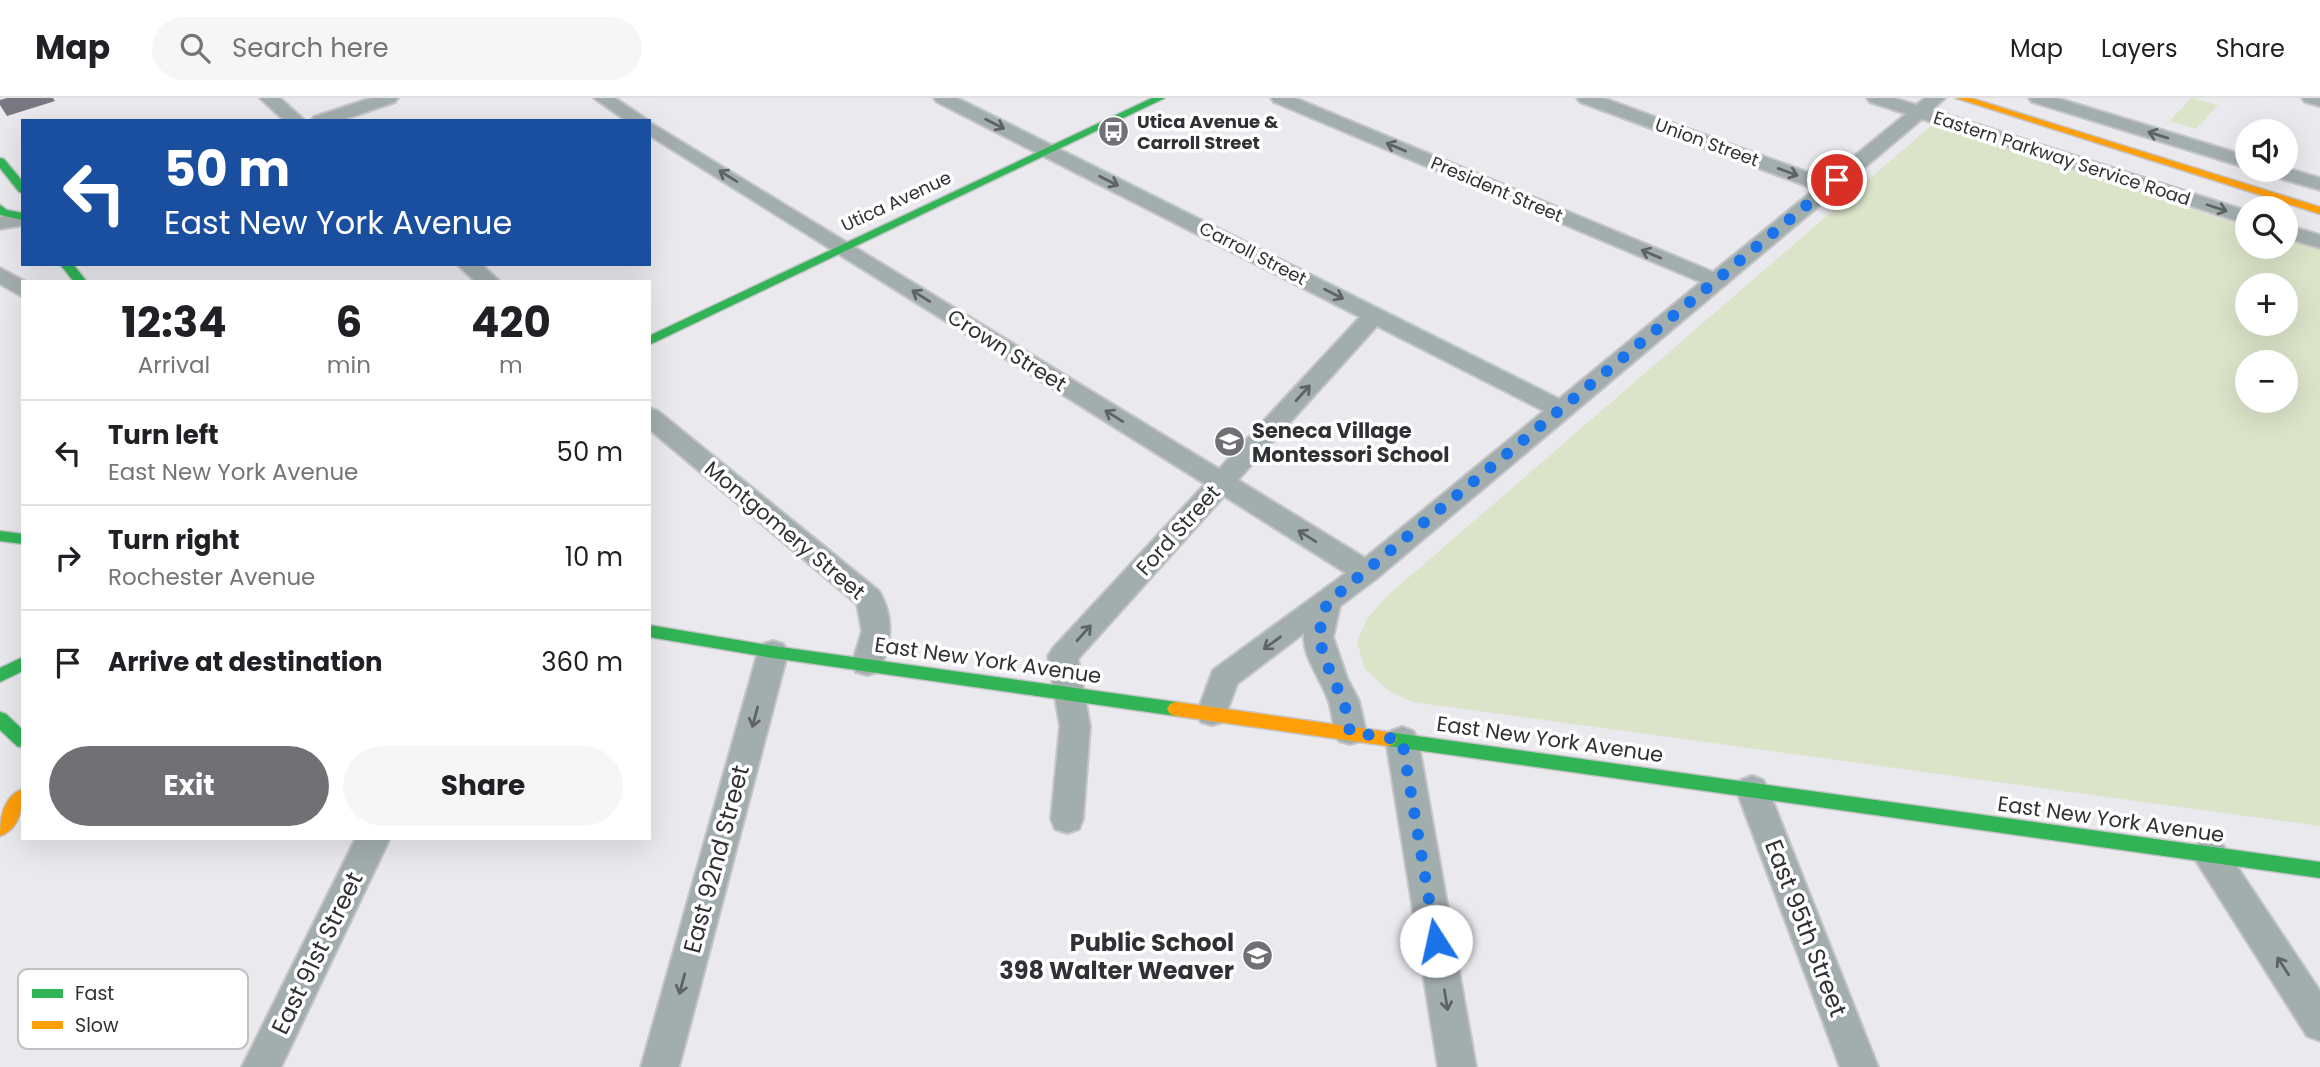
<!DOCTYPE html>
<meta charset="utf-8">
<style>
:root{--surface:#fff;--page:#f6f6f6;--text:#202124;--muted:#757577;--line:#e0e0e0;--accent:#717175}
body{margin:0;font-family:Poppins,sans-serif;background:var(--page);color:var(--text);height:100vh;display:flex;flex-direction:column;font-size:26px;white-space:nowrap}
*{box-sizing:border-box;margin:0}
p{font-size:23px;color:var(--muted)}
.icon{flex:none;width:38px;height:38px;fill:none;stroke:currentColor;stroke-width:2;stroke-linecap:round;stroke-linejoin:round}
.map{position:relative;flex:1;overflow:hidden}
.details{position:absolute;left:21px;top:182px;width:630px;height:560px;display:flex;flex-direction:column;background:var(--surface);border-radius:0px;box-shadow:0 7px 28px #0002}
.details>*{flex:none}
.top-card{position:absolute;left:21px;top:21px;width:630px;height:147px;border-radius:0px;box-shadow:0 7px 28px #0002;background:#1a4fa0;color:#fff;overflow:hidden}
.buttons{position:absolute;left:2235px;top:21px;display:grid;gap:14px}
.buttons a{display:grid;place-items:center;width:63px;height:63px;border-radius:50%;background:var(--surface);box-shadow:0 7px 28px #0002;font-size:35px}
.pin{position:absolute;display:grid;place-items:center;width:60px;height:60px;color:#fff;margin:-30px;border:4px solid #fff;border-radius:50%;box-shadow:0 2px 7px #0007}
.me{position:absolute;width:77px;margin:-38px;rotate:350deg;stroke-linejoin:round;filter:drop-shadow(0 0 5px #0008)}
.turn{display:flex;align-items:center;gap:24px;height:147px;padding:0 28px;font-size:32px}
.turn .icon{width:91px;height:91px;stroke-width:2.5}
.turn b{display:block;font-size:49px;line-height:60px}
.eta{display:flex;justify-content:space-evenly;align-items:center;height:119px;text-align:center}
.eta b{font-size:42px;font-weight:700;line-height:49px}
.cta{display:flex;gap:14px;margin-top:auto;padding:14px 28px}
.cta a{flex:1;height:80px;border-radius:42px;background:var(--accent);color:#fff;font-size:28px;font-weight:700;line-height:80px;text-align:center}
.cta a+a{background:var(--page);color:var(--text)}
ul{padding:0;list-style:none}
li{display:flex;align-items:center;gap:21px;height:105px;padding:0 28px;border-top:2px solid var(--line)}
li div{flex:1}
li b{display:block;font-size:26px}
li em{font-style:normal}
header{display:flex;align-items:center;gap:42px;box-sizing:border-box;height:98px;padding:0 35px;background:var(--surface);border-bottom:2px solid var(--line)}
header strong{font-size:33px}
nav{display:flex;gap:38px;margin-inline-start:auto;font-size:24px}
.search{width:490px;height:63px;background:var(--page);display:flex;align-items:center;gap:18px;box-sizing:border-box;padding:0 24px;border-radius:38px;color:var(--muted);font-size:26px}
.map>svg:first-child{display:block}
.green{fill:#dbe4c9;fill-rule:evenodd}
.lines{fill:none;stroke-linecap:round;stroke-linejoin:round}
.street-casing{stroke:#c5c5c8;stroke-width:4}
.fast-casing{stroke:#c5c5c8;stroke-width:3}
.slow-casing{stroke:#c5c5c8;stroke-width:3}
.street{fill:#a2aead;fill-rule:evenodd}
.fast{fill:#30b455;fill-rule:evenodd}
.slow{fill:#ff9f0a;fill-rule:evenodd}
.shaded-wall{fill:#787882}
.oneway{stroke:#5e6364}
.route{stroke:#1a73e8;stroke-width:12;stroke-dasharray:0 21.6}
.labels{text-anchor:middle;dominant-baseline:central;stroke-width:7;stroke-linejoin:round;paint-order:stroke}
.far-poi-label{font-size:18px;font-weight:bold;fill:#303134;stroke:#fff;text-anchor:start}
.far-street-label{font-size:18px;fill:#303134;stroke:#fff}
.street-label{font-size:21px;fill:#303134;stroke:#fff}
.poi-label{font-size:21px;font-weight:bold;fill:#303134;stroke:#fff;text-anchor:start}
.near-street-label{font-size:24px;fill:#303134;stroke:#fff}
.near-poi-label{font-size:24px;font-weight:bold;fill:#303134;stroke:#fff;text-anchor:end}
.key{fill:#fff;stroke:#c1c1c2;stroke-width:2}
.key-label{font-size:19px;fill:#303134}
</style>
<header>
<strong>Map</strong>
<div class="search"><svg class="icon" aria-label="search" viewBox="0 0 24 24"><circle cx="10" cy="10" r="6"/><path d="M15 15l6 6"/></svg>Search here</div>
<nav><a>Map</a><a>Layers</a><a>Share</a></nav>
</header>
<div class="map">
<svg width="2320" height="969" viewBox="0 0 2320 969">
<rect width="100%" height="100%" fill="#e9e9ee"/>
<!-- green -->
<g class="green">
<polygon points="2191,0 2218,7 2196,31 2170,23"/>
<path d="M 1933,26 L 2247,129 L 2247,149 L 2286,149 L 2286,141 L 2320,152 L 2320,728 L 1412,604 L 1389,593 L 1365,571 L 1357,544 L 1367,521 L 1386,499 ZM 2247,187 L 2286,187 L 2286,226 L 2247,226 ZM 2247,264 L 2286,264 L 2286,303 L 2247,303 Z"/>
</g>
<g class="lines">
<defs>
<g id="street">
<polygon points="260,0 280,0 305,23 285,23"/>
<polygon points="371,0 398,0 395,4 339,23 311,23 314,19"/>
<polygon points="594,0 615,0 649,23 627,23"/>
<path d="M 934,0 L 957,0 L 1559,301 L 1701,184 L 1274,4 L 1271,0 L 1295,0 L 1713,174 L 1815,91 L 1580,4 L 1577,0 L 1603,0 L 1826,81 L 1906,16 L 1870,4 L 1867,0 L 1894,0 L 1916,7 L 1925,0 L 1945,0 L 1932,12 L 2247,113 L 2247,126 L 1922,21 L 1376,481 L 1340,508 L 1333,539 L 1347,580 L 1359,603 L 1366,634 L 1361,643 L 1350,646 L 1339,643 C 1333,630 1333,618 1329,604 C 1322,582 1302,559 1304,535 L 1237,586 L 1223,624 L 1212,627 L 1201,624 L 1197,615 L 1213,572 L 1346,475 L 1224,398 L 1078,561 L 1090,628 L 1083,721 L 1079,731 L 1067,735 L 1055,731 L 1051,721 L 1060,628 L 1048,558 L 1053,550 L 1205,386 L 649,37 L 649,24 L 1219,371 L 1360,219 L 937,4 ZM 1377,228 L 1544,313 L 1365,460 L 1238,382 Z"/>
<polygon points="2029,0 2057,0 2247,58 2247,70 2032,4"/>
<polygon points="2302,0 2320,0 2320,8 2305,4"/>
<polygon points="2286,70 2320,80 2320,92 2265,76 2262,72"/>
<polygon points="23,115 23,127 0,131 0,119"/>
<polygon points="2286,127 2320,137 2320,150 2286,140"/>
<polygon points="457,166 481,166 500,184 476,184"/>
<polygon points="0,170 26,184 23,184 23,199 0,186"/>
<path d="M 649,310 L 658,313 L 879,493 C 895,520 892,547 878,574 L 867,577 L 856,574 L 852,566 L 862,533 L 857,506 L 649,331 Z"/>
<polygon points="773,543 783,546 788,554 679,969 641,969 758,554 763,546"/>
<polygon points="1402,629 1413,633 1418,642 1476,969 1438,969 1386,642 1391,633"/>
<polygon points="1752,678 1763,682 1768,691 1878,969 1840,969 1736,691 1741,682"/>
<polygon points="356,740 390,740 281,969 242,969"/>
<polygon points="2210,741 2222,746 2320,893 2320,943 2307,938 2198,766 2193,756 2198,746"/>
</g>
<g id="fast">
<polygon points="1152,0 1165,0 649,247 649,238"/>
<polygon points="0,60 4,61 23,84 23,95 19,94 0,70"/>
<polygon points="0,107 7,112 23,115 23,122 0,117"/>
<polygon points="60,166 73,166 87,184 74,184"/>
<polygon points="0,433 23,436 23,446 0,443"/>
<polygon points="649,527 773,548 1176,604 1182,606 1185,611 1182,616 1176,618 773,560 649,539"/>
<polygon points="23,559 23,573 0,584 0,570"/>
<polygon points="0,614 6,616 23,632 23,650 17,648 0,632"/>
<polygon points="1388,634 2320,764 2320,780 1388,648 1382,646 1379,641 1382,636"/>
</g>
<g id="slow">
<polygon points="1956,0 1971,0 2320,109 2320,116"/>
<polygon points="1176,604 1388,634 1394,636 1397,641 1394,646 1388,648 1176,618 1170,616 1167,611 1170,606"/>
<path d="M 23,691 C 23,709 20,731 0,738 C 0,720 3,698 23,691 Z"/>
</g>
</defs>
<!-- street casing -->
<use href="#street" class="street-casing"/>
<!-- fast casing -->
<use href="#fast" class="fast-casing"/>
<!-- slow casing -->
<use href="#slow" class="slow-casing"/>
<!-- street -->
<use href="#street" class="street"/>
<!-- fast -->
<use href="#fast" class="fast"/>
<!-- slow -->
<use href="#slow" class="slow"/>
</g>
<!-- shaded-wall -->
<polygon class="shaded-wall" points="7,0 53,0 55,3 7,18 0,7 0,2"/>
<!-- one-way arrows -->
<defs><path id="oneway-shaft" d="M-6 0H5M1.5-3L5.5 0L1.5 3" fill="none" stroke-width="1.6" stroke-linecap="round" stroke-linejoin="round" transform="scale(1.75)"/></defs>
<g class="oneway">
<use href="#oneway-shaft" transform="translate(995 26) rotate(27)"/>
<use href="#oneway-shaft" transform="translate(2158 37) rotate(-163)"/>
<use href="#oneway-shaft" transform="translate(1396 49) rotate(-157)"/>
<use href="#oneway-shaft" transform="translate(1788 74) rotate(20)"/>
<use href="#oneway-shaft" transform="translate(728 78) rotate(-148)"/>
<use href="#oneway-shaft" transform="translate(1109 83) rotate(27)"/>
<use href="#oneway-shaft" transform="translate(2217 110) rotate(18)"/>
<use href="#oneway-shaft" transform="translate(1651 156) rotate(-157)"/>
<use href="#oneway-shaft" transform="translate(1334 196) rotate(27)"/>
<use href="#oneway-shaft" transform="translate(921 198) rotate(-148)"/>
<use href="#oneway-shaft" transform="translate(1303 295) rotate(-48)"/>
<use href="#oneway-shaft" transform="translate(1114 318) rotate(-148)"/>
<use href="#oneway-shaft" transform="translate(1307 438) rotate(-148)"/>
<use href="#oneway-shaft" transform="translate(1084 535) rotate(-48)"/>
<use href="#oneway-shaft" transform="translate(1272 545) rotate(144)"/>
<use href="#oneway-shaft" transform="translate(755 619) rotate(105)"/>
<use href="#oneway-shaft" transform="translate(2283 868) rotate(-123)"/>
<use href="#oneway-shaft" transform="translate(682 886) rotate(105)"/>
<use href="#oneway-shaft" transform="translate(1446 902) rotate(81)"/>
</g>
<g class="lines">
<!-- route -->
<polyline class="route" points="1436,843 1402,642 1350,634 1344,603 1332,580 1318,539 1327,505 1837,82"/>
</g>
<!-- icons -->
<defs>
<symbol id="bus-disc" viewBox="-11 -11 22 22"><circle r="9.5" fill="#717175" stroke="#fff"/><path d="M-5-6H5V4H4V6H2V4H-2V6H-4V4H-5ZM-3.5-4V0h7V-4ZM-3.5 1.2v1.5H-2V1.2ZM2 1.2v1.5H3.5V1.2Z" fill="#fff"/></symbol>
<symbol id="school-disc" viewBox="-11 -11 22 22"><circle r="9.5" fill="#717175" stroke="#fff"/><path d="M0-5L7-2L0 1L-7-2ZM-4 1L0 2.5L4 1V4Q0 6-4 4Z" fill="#fff"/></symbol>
</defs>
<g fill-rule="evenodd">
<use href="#bus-disc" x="1096" y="16" width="35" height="35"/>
<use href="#school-disc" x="1212" y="326" width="35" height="35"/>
<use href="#school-disc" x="1240" y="840" width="35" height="35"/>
</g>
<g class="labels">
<!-- far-poi labels -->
<g class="far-poi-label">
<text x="1137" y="23">Utica Avenue &amp;<tspan x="1137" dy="21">Carroll Street</tspan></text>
</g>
<!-- far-street labels -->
<g class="far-street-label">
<text transform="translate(1707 44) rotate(20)">Union Street</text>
<text transform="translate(2062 60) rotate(18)">Eastern Parkway Service Road</text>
<text transform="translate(1497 91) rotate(23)">President Street</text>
<text transform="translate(896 103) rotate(-25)">Utica Avenue</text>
<text transform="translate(1253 155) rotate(27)">Carroll Street</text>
</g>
<!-- street labels -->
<g class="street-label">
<text transform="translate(1007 252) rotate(32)">Crown Street</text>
<text transform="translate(785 432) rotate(40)">Montgomery Street</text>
<text transform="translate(1178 432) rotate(-48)">Ford Street</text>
<text transform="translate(988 562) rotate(8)">East New York Avenue</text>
<text transform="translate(1550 641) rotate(8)">East New York Avenue</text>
<text transform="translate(2111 721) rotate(8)">East New York Avenue</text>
</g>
<!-- poi labels -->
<g class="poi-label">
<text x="1252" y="332">Seneca Village<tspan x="1252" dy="24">Montessori School</tspan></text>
</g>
<!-- near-street labels -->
<g class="near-street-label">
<text transform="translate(716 761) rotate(-75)">East 92nd Street</text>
<text transform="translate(1806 830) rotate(69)">East 95th Street</text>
<text transform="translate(317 855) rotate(-64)">East 91st Street</text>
</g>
<!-- near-poi labels -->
<g class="near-poi-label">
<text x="1234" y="844">Public School<tspan x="1234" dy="28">398 Walter Weaver</tspan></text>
</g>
</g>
<!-- legend -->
<rect x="18" y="871" width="230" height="80" rx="10" class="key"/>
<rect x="32" y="891" width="31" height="9" fill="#30b455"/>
<rect x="32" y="923" width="31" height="8" fill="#ff9f0a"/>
<g class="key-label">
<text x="75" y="902">Fast</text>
<text x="75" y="934">Slow</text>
</g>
</svg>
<div class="buttons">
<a><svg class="icon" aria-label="sound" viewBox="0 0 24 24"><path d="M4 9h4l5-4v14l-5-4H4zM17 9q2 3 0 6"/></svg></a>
<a><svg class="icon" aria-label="search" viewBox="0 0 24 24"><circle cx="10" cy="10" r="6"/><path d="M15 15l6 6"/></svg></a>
<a>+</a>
<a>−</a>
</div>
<div class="pin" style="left:1837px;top:82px;background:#d93025"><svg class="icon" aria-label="arrive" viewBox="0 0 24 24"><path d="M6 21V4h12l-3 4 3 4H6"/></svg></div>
<svg class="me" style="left:1436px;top:843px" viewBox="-20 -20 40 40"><circle r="19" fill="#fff"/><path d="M0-13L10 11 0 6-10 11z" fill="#1a73e8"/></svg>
<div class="top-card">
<div class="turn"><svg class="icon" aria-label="left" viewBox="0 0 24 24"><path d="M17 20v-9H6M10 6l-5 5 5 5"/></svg><div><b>50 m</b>East New York Avenue</div></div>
</div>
<section class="details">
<div class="eta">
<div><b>12:34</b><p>Arrival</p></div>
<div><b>6</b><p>min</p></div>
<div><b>420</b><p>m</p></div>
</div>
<ul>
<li><svg class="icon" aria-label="left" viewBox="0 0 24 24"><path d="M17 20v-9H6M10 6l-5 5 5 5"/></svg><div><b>Turn left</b><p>East New York Avenue</p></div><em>50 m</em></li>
<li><svg class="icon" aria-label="right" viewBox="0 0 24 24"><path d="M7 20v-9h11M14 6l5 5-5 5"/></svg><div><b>Turn right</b><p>Rochester Avenue</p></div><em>10 m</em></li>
<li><svg class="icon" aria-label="arrive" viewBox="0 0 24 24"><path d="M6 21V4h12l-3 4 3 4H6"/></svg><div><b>Arrive at destination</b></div><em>360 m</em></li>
</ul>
<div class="cta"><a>Exit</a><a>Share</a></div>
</section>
</div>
